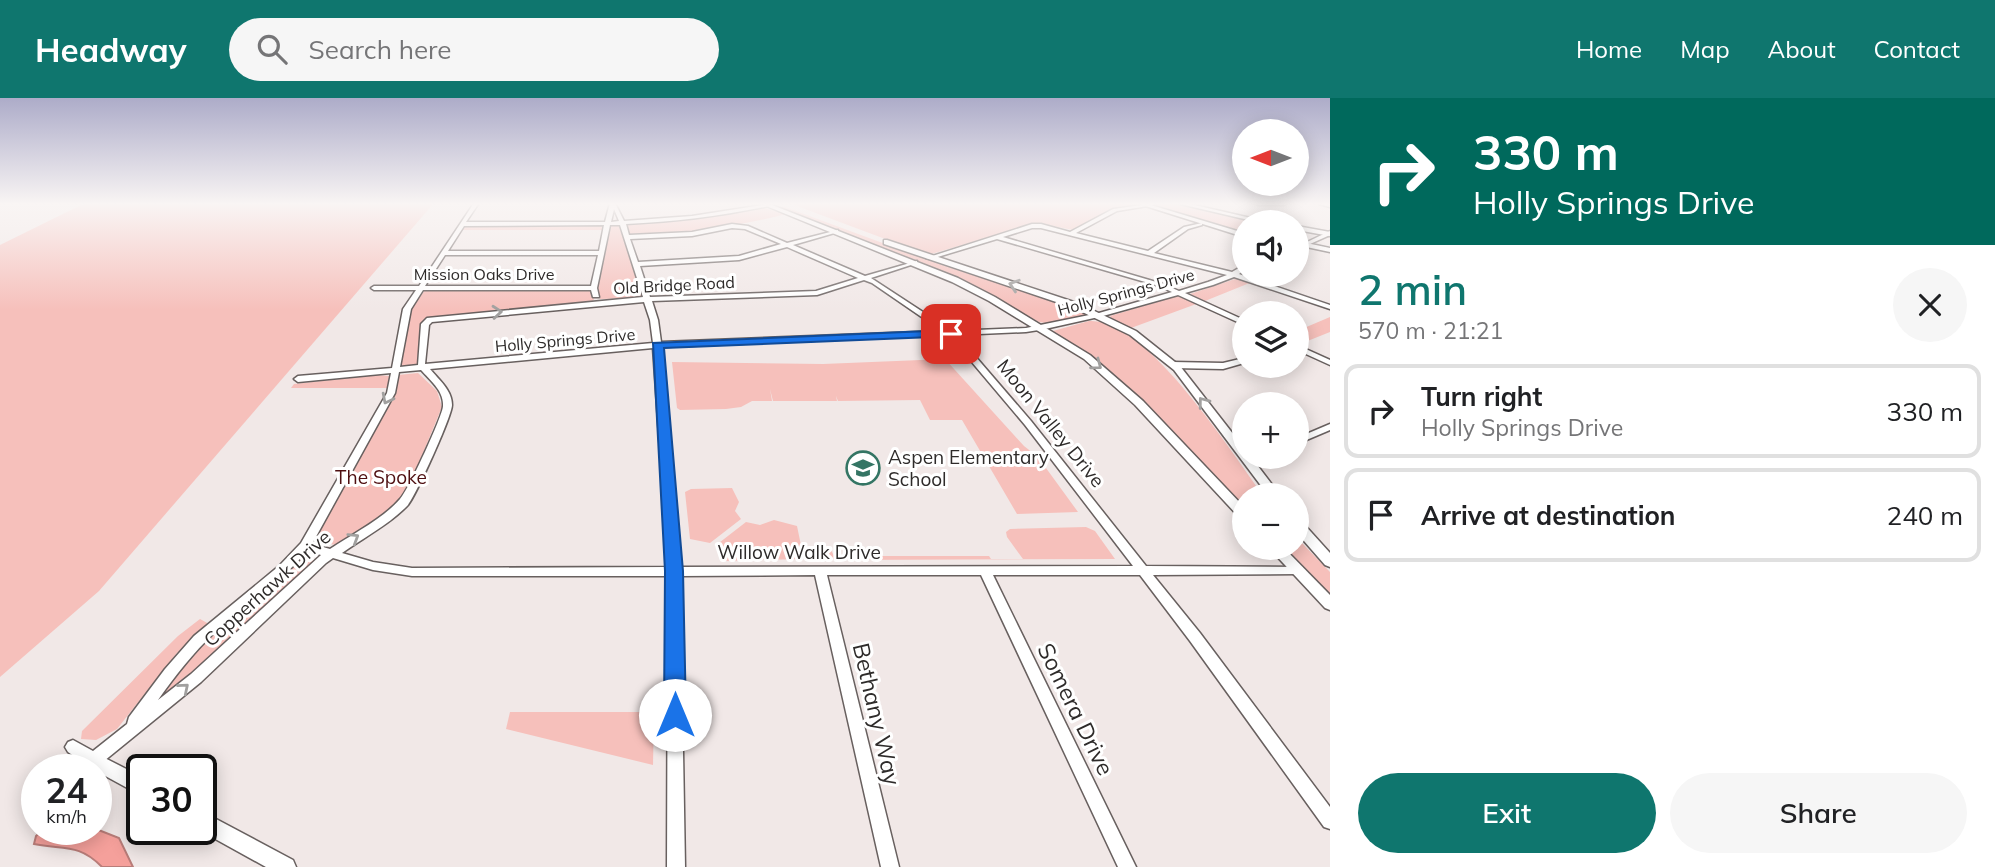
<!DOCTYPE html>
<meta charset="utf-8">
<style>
:root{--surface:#fff;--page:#f6f6f6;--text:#202124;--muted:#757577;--line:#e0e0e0;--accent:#0f766e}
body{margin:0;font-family:Mulish,sans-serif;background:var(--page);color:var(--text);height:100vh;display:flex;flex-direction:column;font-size:26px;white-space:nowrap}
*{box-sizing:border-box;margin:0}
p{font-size:23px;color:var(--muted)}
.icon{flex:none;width:38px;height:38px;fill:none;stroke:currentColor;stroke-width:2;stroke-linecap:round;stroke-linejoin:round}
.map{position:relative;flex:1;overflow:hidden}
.side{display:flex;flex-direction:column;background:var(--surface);width:665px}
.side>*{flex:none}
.guide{background:#00695c;color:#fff;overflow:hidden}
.needle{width:46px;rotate:270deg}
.buttons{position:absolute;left:1232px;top:21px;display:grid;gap:14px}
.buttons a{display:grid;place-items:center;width:77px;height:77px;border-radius:50%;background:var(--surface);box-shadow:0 4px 18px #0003;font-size:35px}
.speed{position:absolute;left:21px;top:656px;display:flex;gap:14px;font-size:35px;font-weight:700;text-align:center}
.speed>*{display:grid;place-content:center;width:91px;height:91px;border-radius:50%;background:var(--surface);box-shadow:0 4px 18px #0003;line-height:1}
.speed small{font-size:18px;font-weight:400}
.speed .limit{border:4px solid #111;border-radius:10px;background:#fff;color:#111}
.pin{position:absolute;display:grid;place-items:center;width:60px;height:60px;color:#fff;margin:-30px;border-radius:14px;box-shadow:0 4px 10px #0006}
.me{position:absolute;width:77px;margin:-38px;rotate:0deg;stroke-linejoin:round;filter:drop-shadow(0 0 5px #0008)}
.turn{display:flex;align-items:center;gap:24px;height:147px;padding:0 28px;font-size:32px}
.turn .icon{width:91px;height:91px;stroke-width:2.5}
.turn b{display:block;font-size:49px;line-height:60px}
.round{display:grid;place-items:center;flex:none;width:74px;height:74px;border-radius:37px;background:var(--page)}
.headline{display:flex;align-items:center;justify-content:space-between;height:119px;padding:0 28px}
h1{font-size:42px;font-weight:600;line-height:52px;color:var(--accent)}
.cta{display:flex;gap:14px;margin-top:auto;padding:14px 28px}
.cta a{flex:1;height:80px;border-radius:42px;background:var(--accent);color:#fff;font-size:28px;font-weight:600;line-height:80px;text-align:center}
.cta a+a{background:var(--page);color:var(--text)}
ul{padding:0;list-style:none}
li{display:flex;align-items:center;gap:21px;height:94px;margin:0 14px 10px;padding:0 14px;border:4px solid var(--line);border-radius:14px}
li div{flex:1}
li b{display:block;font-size:26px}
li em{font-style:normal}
header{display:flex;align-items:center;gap:42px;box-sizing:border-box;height:98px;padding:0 35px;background:var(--accent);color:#fff}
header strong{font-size:33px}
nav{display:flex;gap:38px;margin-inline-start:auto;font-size:24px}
.search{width:490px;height:63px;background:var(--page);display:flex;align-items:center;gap:18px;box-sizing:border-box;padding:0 24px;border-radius:38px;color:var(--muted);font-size:26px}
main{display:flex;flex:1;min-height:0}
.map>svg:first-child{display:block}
.green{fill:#f6c0bb}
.water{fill:#f5a09b;stroke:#b97d79;stroke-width:2}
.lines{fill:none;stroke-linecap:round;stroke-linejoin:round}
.minor-casing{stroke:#68605f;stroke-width:3}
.tertiary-casing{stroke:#68605f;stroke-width:3}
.minor{fill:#fff;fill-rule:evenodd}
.tertiary{fill:#fff;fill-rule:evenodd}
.oneway{stroke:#a1a09f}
.route{fill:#1a73e8;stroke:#114b97;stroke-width:2}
.labels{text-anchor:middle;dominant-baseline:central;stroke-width:6;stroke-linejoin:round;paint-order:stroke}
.far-street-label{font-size:16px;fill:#2e2b2a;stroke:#fff}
.street-label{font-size:19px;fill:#2e2b2a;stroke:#fff}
.poi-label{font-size:19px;fill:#2e2b2a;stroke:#fff;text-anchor:start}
.park-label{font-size:19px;fill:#4e0e10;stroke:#fff}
.near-street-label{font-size:23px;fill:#2e2b2a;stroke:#fff}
</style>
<header>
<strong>Headway</strong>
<div class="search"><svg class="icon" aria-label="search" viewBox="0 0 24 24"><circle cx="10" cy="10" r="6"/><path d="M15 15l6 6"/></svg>Search here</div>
<nav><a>Home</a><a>Map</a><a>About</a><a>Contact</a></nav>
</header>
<main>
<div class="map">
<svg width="1330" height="769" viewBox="0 0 1330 769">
<rect width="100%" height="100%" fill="#f1e8e7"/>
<!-- green -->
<g class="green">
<polygon points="85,105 434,105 99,493 0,579 0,147"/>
<polygon points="789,105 1135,105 1136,106 1109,112 1073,132 1037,125 928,157"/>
<polygon points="1161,105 1176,105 1261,124 1244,124 1244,137 1149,107"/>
<polygon points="779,109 785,109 945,168 1077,211 1086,217 1052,226 1039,224 946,175"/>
<path d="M 764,110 L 786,116 C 736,129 686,135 634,138 L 628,136 L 626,127 L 696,121 Z"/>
<polygon points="464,127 604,127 603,132 461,132"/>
<polygon points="609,127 620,127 643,198 641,200 600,201 597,192"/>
<polygon points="1235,181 1252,184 1205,203 1190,196"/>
<polygon points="425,192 591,192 594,202 589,205 428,221 422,226 417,266 401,268 409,214"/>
<polygon points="1177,198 1199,205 1131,230 1114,223 1110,218"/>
<polygon points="1330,219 1330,234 1300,246 1297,245 1297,233"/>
<path d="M 1089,223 C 1146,219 1231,354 1263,397 L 1244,397 L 1244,409 L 1114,276 L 1053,233 Z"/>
<polygon points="945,261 1024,348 1038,359 1078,414 1017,416 962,322 930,322 920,302 838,303 836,298 837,303 773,303 770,291 772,303 752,303 741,309 726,311 680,312 677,310 672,264 823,266"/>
<polygon points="418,275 437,293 442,309 409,389 400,402 377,422 336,447 314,443 394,294 398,277"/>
<polygon points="376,277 389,278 388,290 291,290 294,286"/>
<polygon points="732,390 739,404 735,413 741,421 710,445 690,441 685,394 691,391"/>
<polygon points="774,422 797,428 803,457 801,461 724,463 715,448 746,424 760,427"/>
<polygon points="1086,429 1095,433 1115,461 836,462 826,460 823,454 830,450 834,458 989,458 991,461 1023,461 1007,439 1006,434 1010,431"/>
<polygon points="1297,440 1330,474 1330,498 1283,450 1297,450"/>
<polygon points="301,459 316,463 160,605 155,604 199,546"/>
<polygon points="200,521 209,526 177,555 117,631 96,642 81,641 82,633 178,538"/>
<polygon points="510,614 654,614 653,667 506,631"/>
</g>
<!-- water -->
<path class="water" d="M 96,731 L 119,740 L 133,769 L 102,769 C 79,745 63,752 34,746 L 36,738 L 43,732 Z"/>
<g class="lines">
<defs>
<g id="minor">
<path d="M 474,105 L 479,105 L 466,124 L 605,124 L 610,105 L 615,105 L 624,123 L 692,118 L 769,106 L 769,108 C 722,118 674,124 626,126 L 629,137 L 692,134 L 732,126 L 748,128 L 787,145 L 838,132 L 838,134 L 793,147 L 865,178 L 917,163 L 917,165 L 871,180 L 952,233 L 1026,230 L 1045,226 L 1099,215 L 1172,194 L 1159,188 L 997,141 L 931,161 L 926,160 L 1032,126 L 1041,126 L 1070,134 L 1113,111 L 1156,105 L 1154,107 L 1117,113 L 1076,135 L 1148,153 L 1184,129 L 1202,125 L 1202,127 L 1188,131 L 1154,155 L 1232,174 L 1244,167 L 1244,172 L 1239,176 L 1330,207 L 1330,211 L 1234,179 L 1213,187 L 1185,195 L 1244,222 L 1244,227 L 1178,197 L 1103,218 L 1045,231 L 1026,234 L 957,237 L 1031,323 L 1146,468 L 1302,469 L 1304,472 L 1302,475 L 1298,476 L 1153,477 L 1200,535 L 1330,709 L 1330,731 L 1324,729 L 1190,543 L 1140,477 L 993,477 L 1136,769 L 1118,769 L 981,477 L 827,477 L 899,769 L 881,769 L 815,477 L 680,478 L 685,769 L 667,769 L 668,478 L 412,478 L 373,472 L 333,460 L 326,465 L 201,584 L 93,672 L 73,672 L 75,667 L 81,663 L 68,654 L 65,649 L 68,644 L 73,642 L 93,653 L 127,626 L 129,619 L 165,571 L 194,538 L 279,468 L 301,445 L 387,295 L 391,275 L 298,284 L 294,281 L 298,278 L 392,270 L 403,211 L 416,192 L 374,192 L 371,190 L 374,188 L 419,188 ZM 614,111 L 619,123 L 611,124 ZM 604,127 L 599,153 L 448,153 L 464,128 ZM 610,127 L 620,127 L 643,199 L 427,220 L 421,226 L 418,267 L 400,269 L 411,211 L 423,192 L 591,192 L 593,199 L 599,199 L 597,190 ZM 732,130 L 745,131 L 781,146 L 739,158 L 638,164 L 630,141 L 692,138 ZM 1032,130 L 1041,130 L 1227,177 L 1208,184 L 1179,193 L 1163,186 L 1003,139 ZM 787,149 L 858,180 L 816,193 L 650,199 L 640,168 L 739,162 ZM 445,157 L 598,157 L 591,188 L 425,188 ZM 864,182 L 872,185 L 942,233 L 661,244 L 658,222 L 652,203 L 817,197 ZM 644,204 L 650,222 L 653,245 L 425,266 L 429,227 L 432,224 ZM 949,237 L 1025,327 L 1133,468 L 680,469 L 661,249 ZM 653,250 L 668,469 L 412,470 L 373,464 L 342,455 C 363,440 390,426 408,407 C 416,397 452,318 452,307 C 452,292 439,282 430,271 ZM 421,272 C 430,282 444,293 443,308 C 443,317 408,393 400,401 C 384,420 351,437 330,451 L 312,446 L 395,295 L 399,274 ZM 307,453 L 321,457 L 191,576 L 158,602 C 175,578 193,555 214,535 C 245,507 280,485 307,453 Z"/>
<polygon points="1255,105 1287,105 1284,107 1258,107"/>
<polygon points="1318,105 1330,105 1330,109 1319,106"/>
<polygon points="1330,133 1330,137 1310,146 1305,145"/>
<polygon points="1297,247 1330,262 1330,267 1297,252"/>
<polygon points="1244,260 1244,265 1223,271 1173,270 1169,267 1173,264 1223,265"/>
<polygon points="1330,326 1330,332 1297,346 1297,340"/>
<polygon points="1229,335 1244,337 1244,343 1226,340 1224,338 1226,336"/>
</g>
<g id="tertiary">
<polygon points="759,105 767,105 958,180 995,199 1090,257 1143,303 1244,409 1244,420 1239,419 1135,307 1084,261 989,203 952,184"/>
<polygon points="1136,105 1144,105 1244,135 1244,139"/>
<polygon points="1176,105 1186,105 1268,124 1257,124"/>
<polygon points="1297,128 1330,134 1330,138 1297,132"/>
<polygon points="887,142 1080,206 1136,233 1180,268 1244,350 1244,359 1251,359 1280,397 1268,397 1174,272 1130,237 1074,210 884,146 884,142"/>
<polygon points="1297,143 1330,150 1330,154 1297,147"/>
<polygon points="1297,423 1302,424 1330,455 1330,469 1325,467 1297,435"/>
<polygon points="1269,450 1284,450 1330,497 1330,512 1325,510"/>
<polygon points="93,654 142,679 142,698 87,668 84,662 87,656"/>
<polygon points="201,713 293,762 296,769 266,769 199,732 201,732"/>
</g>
</defs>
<!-- minor casing -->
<use href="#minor" class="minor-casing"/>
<!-- tertiary casing -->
<use href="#tertiary" class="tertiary-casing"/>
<!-- minor -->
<use href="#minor" class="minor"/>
<!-- tertiary -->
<use href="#tertiary" class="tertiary"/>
</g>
<!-- one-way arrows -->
<defs><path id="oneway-chevron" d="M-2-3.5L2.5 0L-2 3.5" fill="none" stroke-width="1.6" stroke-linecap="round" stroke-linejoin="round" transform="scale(1.75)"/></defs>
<g class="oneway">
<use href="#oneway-chevron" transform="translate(1014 187) rotate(-162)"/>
<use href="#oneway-chevron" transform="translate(497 214) rotate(-5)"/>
<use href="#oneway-chevron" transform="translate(1097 267) rotate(37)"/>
<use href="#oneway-chevron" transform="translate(387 301) rotate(117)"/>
<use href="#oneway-chevron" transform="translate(1203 304) rotate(-127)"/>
<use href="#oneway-chevron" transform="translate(354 440) rotate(-32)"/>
<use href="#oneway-chevron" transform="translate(184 590) rotate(-40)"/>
</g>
<!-- sky -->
<linearGradient id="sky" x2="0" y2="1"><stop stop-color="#adacc9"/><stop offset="0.5" stop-color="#f9f5f4"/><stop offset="1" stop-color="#f9f5f4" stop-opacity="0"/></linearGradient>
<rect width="1330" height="212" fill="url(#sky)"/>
<!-- route -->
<polygon class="route" points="951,232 956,233 956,238 664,250 683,473 686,617 683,624 675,627 667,624 664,617 665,473 653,245"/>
<!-- icons -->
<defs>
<symbol id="school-ring" viewBox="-11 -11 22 22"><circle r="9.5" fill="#fff" stroke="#347564" stroke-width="1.5"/><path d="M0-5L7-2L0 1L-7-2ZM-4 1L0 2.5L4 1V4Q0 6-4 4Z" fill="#347564"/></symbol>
</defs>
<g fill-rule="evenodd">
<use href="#school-ring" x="844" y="351" width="38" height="38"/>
</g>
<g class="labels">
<!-- far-street labels -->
<g class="far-street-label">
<text x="484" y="176">Mission Oaks Drive</text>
<text transform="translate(674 187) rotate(-3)">Old Bridge Road</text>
<text transform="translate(1126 194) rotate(-15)">Holly Springs Drive</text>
<text transform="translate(565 242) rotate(-5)">Holly Springs Drive</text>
</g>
<!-- street labels -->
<g class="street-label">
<text transform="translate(1051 325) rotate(51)">Moon Valley Drive</text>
<text x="799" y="454">Willow Walk Drive</text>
<text transform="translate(267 490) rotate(-42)">Copperhawk Drive</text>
</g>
<!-- poi labels -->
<g class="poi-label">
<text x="888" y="359">Aspen Elementary<tspan x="888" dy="22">School</tspan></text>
</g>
<!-- park labels -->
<g class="park-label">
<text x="381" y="379">The Spoke</text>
</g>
<!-- near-street labels -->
<g class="near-street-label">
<text transform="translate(1076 611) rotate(64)">Somera Drive</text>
<text transform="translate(877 616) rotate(77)">Bethany Way</text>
</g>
</g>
</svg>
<div class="buttons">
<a><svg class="needle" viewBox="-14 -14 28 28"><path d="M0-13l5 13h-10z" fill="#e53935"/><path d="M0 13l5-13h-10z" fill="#757577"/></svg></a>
<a><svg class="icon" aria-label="sound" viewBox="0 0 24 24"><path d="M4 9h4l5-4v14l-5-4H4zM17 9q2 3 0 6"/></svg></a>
<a><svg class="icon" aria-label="layers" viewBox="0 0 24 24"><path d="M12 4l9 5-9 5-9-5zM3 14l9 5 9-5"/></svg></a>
<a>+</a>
<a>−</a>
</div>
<div class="speed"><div>24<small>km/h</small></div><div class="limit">30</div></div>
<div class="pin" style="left:951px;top:236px;background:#d93025"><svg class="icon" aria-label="arrive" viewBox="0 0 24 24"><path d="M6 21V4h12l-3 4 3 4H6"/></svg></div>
<svg class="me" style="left:675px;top:617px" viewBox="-20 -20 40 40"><circle r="19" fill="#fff"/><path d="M0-13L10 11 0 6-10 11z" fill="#1a73e8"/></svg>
</div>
<section class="side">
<div class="guide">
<div class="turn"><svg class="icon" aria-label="right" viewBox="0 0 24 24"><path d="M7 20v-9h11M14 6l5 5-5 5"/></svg><div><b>330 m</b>Holly Springs Drive</div></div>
</div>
<div class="headline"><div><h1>2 min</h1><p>570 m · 21:21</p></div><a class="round"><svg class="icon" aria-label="close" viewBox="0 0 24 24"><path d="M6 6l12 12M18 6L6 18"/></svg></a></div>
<ul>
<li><svg class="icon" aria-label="right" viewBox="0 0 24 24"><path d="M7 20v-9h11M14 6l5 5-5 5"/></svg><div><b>Turn right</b><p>Holly Springs Drive</p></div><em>330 m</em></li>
<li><svg class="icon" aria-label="arrive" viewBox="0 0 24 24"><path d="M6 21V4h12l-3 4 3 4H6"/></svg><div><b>Arrive at destination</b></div><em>240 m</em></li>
</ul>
<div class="cta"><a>Exit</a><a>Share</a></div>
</section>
</main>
